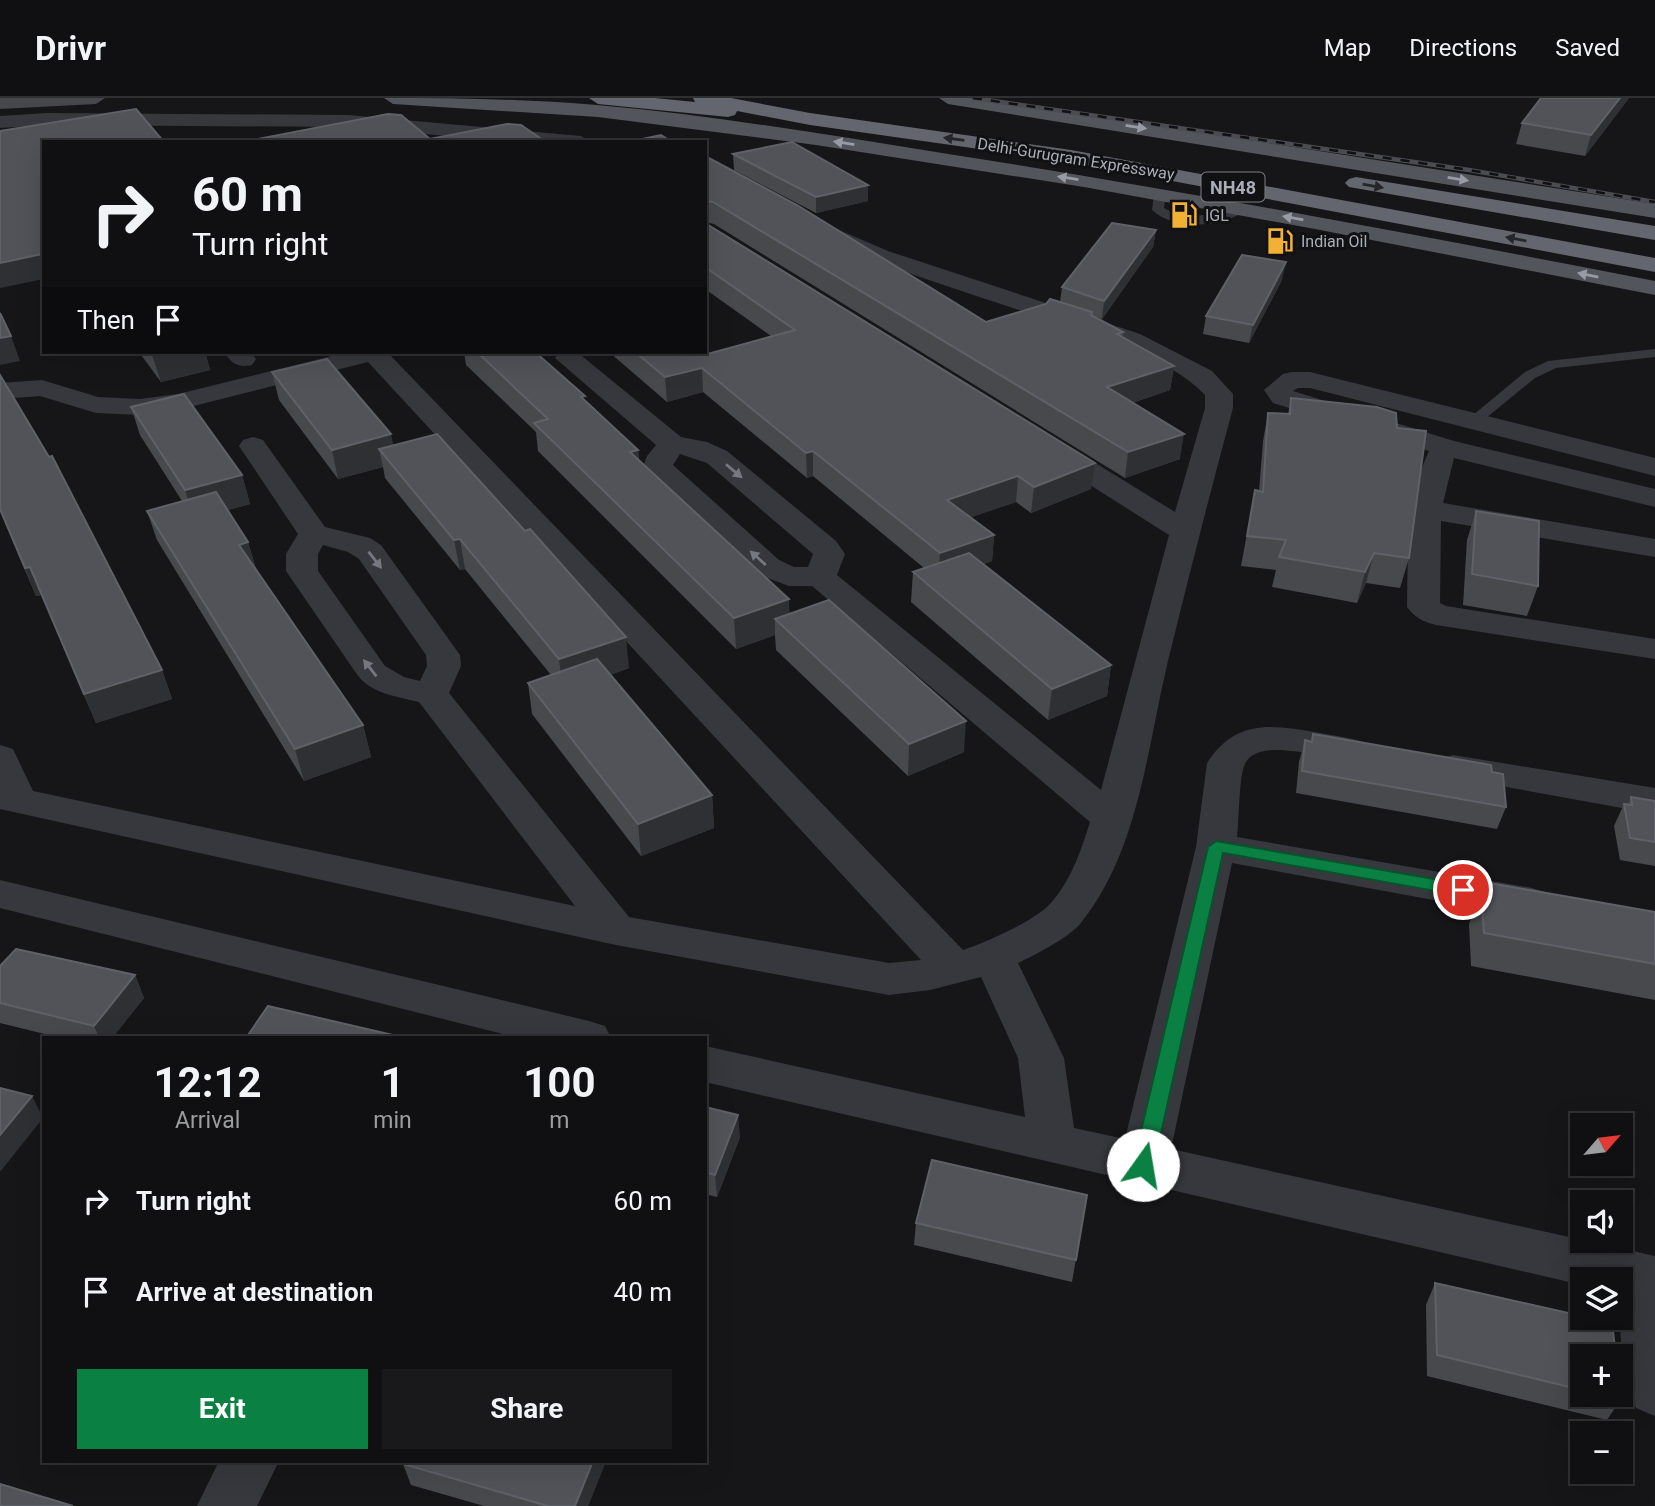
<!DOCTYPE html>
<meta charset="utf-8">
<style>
:root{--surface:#101012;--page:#19191b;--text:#f1f3f6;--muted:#9c9d9f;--line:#303032;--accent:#0b8043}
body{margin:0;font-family:Roboto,sans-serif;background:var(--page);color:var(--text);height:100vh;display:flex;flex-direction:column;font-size:26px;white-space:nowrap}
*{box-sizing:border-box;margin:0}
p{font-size:23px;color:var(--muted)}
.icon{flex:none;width:38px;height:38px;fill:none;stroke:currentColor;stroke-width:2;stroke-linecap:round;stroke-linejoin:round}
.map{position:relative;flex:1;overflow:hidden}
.details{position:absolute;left:42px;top:938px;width:665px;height:427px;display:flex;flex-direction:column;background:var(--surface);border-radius:0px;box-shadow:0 7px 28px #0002,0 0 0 2px var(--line)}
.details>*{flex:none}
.top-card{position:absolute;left:42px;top:42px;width:665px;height:214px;border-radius:0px;box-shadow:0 7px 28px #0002,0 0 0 2px var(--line);background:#101012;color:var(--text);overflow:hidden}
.needle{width:46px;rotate:62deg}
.tools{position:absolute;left:1570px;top:1015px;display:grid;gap:14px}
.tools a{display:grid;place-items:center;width:63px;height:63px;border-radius:0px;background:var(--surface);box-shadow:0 7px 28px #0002,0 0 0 2px var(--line);font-size:35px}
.pin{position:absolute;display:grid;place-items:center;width:60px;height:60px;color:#fff;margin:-30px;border:4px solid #fff;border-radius:50%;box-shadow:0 2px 7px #0007}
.me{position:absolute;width:77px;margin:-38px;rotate:13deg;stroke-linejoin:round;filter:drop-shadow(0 0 5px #0008)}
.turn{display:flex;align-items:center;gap:24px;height:147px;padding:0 35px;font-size:32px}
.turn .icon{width:91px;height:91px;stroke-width:2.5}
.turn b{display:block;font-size:49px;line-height:60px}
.then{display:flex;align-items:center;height:66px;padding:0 35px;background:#0003;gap:14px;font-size:26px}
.eta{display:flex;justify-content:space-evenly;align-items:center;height:119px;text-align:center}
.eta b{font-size:42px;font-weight:700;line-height:49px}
.button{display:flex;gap:14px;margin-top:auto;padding:14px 35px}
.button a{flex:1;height:80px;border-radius:0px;background:var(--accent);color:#fff;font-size:28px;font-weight:700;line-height:80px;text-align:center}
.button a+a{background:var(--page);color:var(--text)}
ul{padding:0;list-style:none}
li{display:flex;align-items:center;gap:21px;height:91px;padding:0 35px}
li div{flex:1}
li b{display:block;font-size:26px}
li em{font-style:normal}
header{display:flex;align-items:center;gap:42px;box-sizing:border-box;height:98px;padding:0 35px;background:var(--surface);border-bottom:2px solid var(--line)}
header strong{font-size:33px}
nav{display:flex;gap:38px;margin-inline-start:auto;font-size:24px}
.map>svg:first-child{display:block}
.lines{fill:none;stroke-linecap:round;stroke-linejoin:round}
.lane{fill:#37383d;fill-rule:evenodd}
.street{fill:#37383d;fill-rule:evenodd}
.secondary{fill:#45474d;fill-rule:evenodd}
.primary{fill:#53555c;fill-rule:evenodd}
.highway{fill:#63666e;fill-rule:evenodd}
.rail-casing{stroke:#4a4c52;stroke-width:4.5}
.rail{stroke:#111113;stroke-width:2.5;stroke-dasharray:9;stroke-linecap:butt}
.wall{fill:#47494d}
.shaded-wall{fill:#2f3033}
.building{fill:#525359;stroke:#5f6168;stroke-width:2}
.oneway{fill:#979ba6}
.oneway2{fill:#26262a}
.oneway3{fill:#757881}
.route{fill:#0b8043;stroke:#07532c;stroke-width:2}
.labels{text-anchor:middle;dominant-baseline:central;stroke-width:6;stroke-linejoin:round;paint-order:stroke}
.far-street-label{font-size:16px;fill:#a8adb8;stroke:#111113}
.far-poi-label{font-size:16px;fill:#a8adb8;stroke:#111113;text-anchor:start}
.shield{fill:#111113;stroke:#7b7e86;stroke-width:2}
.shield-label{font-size:18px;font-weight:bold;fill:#a8adb8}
</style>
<header>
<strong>Drivr</strong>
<nav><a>Map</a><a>Directions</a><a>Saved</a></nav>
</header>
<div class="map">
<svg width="1655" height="1408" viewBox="0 0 1655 1408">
<rect width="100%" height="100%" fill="#161618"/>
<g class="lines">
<!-- lane -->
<g class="lane">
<path d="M 1160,92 L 1166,96 L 1164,110 C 1192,125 1213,115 1241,107 L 1247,111 C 1224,130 1174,133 1152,112 L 1154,96 Z"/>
<polygon points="1655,251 1655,259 1556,270 1535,280 1480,325 1475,327 1467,322 1525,274 1548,263"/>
</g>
<!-- street -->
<g class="street">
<polygon points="47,15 349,17 581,38 591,44 512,44 349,29 47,27 0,30 0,18"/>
<path d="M 832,129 L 888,153 L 1140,236 L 1212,273 L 1233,296 L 1233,310 C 1210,395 1188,481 1167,567 C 1147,652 1138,755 1080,826 C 1068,840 1035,857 1018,865 L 1064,960 L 1074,1030 L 1125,1041 L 1196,749 L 1207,665 C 1235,622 1269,626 1314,634 C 1332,637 1350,640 1368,645 L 1374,653 L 1368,661 C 1338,669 1258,632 1244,668 C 1239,683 1239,721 1237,739 L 1532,790 L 1547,795 L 1553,805 L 1547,815 L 1532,820 L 1232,765 L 1171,1051 L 1655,1158 L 1655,1318 L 1636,1310 C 1618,1271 1620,1223 1620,1181 L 1582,1181 L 1582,1187 L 705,984 L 705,948 L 1025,1019 L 1018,960 L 981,879 L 930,892 L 889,897 L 616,847 L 0,711 L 0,647 L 13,651 L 33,693 L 575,808 L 419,604 C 396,598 370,596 356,575 L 286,473 L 286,456 L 298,436 L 239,348 L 243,342 L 253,339 L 263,342 L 325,429 L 370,440 L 381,447 L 460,557 L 461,568 L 449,595 L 629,819 L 889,865 L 921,862 L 368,264 L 178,312 L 140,317 L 96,315 L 40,298 L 0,301 L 0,285 L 42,282 L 98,299 L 140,301 L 178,296 L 348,254 L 392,254 L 390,257 L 963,852 C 987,844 1032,824 1049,807 C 1070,785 1081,753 1090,724 L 812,488 L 789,488 L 757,476 L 648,375 L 643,369 L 647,358 L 656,347 L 555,260 L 559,254 L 577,254 L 681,339 L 707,344 L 727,353 L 836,443 L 845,456 L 837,477 L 1101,692 L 1169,437 L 1038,354 L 1034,348 L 1038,342 L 1048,339 L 1058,342 L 1175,414 L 1205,310 L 1205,297 C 1168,257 1085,234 1034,217 C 963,193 892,172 824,141 L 821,136 L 824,131 ZM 680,356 L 707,365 L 813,456 L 808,469 L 794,469 L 779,462 L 673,367 ZM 323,447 L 348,454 L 359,461 L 426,557 L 427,568 L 420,583 L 404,579 L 385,568 L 318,473 L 318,456 Z"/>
<path d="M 224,254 L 251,254 L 256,261 L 252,267 C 238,270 232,266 224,254 Z"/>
<path d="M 1292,274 L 1310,274 L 1655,360 L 1655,378 L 1310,290 L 1298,290 L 1293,293 L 1454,343 L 1655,391 L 1655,409 L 1454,360 L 1443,405 L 1655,441 L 1655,459 L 1441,423 L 1440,505 L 1446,508 L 1655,541 L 1655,561 L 1436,527 C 1424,524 1415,520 1407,509 C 1408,456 1406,402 1429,353 L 1273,305 L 1264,292 L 1283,276 Z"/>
<polygon points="1453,657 1655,690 1655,716 1440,677 1434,669 1440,661"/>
<polygon points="0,782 589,923 605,928 611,940 519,940 0,810"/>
<polygon points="219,1363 279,1363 257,1408 197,1408"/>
</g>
<!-- secondary -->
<polygon class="secondary" points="0,0 105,0 96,6 0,11"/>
<!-- primary -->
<g class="primary">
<path d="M 384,0 C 455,0 526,1 597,7 C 712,17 828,37 942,55 C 1181,92 1418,137 1655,183 L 1655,197 L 1315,131 L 1084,89 L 816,47 L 598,19 L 393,6 Z"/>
<polygon points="939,0 984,0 1655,106 1655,120 948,6"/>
</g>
<!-- highway -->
<g class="highway">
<polygon points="589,0 655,0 695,4 693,0 731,0 810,15 1071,52 1655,160 1655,174 1071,64 810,27 737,13 735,17 728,19 598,6"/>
<polygon points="1356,79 1655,128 1655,142 1349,89 1345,85 1349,81"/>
</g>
<defs>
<polyline id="rail" points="973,0 1469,72 1655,104"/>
</defs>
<!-- rail casing -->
<use href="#rail" class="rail-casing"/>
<!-- rail -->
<use href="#rail" class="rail"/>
</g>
<!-- wall -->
<g class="wall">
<polygon points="1629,0 1585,58 1516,46 1522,25"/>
<polygon points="733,56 868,87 868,103 816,115 734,72"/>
<polygon points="705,58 986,224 1060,204 1062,189 1156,132 1153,149 1102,221 1092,217 1123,234 1123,239 1174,268 1170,292 1132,305 1180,361 1125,380 714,126 705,124"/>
<polygon points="705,125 1091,391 1031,415 1016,404 971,419 994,437 992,463 984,466 1111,567 1107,598 1048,622 911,504 913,474 924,470 813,378 807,380 703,294 667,304 609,254 700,254 704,257 771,238 705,191"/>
<polygon points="1282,182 1249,245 1203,236 1206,218"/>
<polygon points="139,254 205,254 210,272 161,284"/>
<polygon points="464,254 535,254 638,352 639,362 789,516 964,654 908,678 776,552 775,537 736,551 538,353 536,334 466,267"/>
<polygon points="272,274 393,347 629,570 610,577 712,697 714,730 641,758 532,616 528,585 551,577 465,471 460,472 385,380 383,369 338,381 279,302"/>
<polygon points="0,277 162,572 172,601 96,625 41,497 36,498 0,413"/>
<polygon points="1291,300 1397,330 1409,460 1400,490 1366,485 1357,505 1272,489 1276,472 1241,468 1255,392 1259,393 1263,343 1268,315 1288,316"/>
<polygon points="131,309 242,377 250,406 228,412 248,444 256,471 363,627 371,659 304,683 157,442 147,413 182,403 140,337"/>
<polygon points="1476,413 1538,488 1527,518 1463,507 1467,442"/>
<polygon points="1313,636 1492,674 1506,709 1497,731 1296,695 1299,664 1305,642 1311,644"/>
<polygon points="1631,699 1655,703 1655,768 1620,762 1614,728 1624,706 1628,706"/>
<polygon points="1489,785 1655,814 1655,902 1471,868 1469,826 1481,793 1486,794"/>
<polygon points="0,868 135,877 144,900 112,940 61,940 0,925"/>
<polygon points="705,1009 740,1039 717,1099 705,1096"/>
<polygon points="1087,1097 1072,1184 914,1147 916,1125"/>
<polygon points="1435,1185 1582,1258 1582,1297 1620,1297 1621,1301 1607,1322 1427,1278 1426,1207"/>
<polygon points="405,1363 606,1363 588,1408 484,1408 411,1387 403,1366"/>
</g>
<!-- shaded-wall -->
<g class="shaded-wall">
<polygon points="1620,0 1629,0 1585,58 1591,37"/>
<polygon points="868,87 868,103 816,115 816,99"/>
<polygon points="1156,132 1153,149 1102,221 1104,203"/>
<polygon points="42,156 44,162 44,181 0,190 0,165"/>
<polygon points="1286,164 1282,182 1249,245 1253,227"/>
<polygon points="11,238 20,263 0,267 0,240"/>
<polygon points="166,254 205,254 210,272 161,284 152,257"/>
<polygon points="1174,268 1170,292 1104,314 1107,289"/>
<polygon points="702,270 703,294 667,304 665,279"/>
<polygon points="391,336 397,365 379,351 383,369 338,381 332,352"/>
<polygon points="1184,336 1180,361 1125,380 1128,354"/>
<polygon points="638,352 640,380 630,354"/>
<polygon points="813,353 813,378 807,380 806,355"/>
<polygon points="1095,365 1091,391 1031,415 1034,389"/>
<polygon points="242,377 250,406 194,421 185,392"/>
<polygon points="1018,378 1016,404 946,428 947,402"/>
<polygon points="994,437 992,463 938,482 940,455"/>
<polygon points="460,441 465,471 460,472 454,442"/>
<polygon points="248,444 257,474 239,447"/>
<polygon points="1374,455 1366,485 1357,505 1365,474"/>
<polygon points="30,469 41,497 36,498 25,470"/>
<polygon points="789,501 790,532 775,521 775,537 736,551 734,520"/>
<polygon points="626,539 629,570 563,593 559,561"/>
<polygon points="1111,567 1107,598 1048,622 1052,591"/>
<polygon points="162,572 172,601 96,625 84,596"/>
<polygon points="966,623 964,654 908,678 909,646"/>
<polygon points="363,627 371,659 304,683 295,651"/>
<polygon points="712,697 714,730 641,758 638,726"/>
<polygon points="135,877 144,900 112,940 99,940 94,928"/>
<polygon points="32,998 43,1020 0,1074 0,1037"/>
<polygon points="738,1017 740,1039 717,1099 715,1077"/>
<polygon points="593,1363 606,1363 588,1408 575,1408"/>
</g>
<!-- building -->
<g class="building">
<polygon points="1541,0 1620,0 1591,37 1522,25"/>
<polygon points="136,11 164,44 44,44 44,73 41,73 44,78 44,159 42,156 0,165 0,33"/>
<polygon points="388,16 401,17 430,41 507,26 521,27 543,42 549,41 553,44 242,44"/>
<polygon points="661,37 672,44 628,44"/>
<polygon points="792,44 868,87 816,99 733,56"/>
<polygon points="705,58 797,107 986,224 1046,206 1050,201 1092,214 1091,217 1123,234 1117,236 1174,268 1107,289 1184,336 1128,354 713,104 705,103"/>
<polygon points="705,125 1095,365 1034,389 1018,378 947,402 994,437 940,455 813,353 806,355 702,270 665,279 635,254 700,254 704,257 795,232 705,169"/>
<polygon points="1112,125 1156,132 1104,203 1062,189"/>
<polygon points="1242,157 1286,164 1253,227 1206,218"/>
<polygon points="0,215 11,238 0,240"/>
<polygon points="150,254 166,254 152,257"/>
<polygon points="477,254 535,254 585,298 581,299 638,352 630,354 789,501 734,520 534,325 548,321"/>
<polygon points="327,261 391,336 332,352 272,274"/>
<polygon points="0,277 49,359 52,358 162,572 84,596 30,469 25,470 0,411"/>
<polygon points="184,296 242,377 185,392 131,309"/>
<polygon points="1291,300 1377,309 1396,315 1397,330 1426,333 1409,460 1374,455 1365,474 1279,459 1286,442 1247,438 1255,392 1263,394 1268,315 1290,316"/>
<polygon points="437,336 525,433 530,431 626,539 559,561 460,441 454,442 379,351"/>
<polygon points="216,394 248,444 239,447 363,627 295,651 147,413"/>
<polygon points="1476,413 1539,423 1538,488 1472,476"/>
<polygon points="969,455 1111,567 1052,591 913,474"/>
<polygon points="829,502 966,623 909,646 775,521"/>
<polygon points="597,561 712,697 638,726 528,585"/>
<polygon points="1313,636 1491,667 1492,674 1503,676 1506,709 1302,673 1305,642 1312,644"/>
<polygon points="1631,699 1655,703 1655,744 1630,740 1624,706 1632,707"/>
<polygon points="1489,785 1655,814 1655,866 1484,835 1481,793 1490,795"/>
<polygon points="16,851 135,877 94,928 0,905 0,868"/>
<polygon points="268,908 397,938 396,940 246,940"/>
<polygon points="0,990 32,998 0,1037"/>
<polygon points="705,1009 738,1017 715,1077 705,1074"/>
<polygon points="932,1062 1087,1097 1076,1162 916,1125"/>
<polygon points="1435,1185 1582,1218 1582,1220 1589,1220 1612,1225 1616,1258 1582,1258 1582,1292 1437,1257"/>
<polygon points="1620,1296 1621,1301 1604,1297 1620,1297"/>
<polygon points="405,1363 593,1363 575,1408 548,1408 403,1366"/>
<polygon points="0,1386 73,1408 0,1408"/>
</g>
<!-- one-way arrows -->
<defs><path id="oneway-solid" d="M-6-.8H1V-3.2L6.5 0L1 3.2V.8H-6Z" transform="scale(1.75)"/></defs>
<g class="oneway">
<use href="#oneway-solid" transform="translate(1136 29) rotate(9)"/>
<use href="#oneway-solid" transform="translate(844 45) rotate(-171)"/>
<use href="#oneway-solid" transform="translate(1068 80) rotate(-171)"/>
<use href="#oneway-solid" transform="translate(1458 81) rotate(9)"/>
<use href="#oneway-solid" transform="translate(1293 120) rotate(-170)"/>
<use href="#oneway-solid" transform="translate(1588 177) rotate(-169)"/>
</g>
<g class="oneway2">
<use href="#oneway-solid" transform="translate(954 41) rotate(-172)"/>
<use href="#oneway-solid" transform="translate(1373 88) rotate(10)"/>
<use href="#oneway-solid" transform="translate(1516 141) rotate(-169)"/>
</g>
<g class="oneway3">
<use href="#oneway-solid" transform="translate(734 373) rotate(40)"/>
<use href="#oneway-solid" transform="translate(758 460) rotate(-138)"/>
<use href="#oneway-solid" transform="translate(375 462) rotate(52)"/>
<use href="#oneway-solid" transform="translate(370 570) rotate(-128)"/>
</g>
<!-- route -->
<polygon class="route" points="1216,743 1463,786 1471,792 1463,798 1223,755 1154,1067 1151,1073 1143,1075 1136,1073 1133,1067 1208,749"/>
<!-- icons -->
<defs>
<symbol id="fuel-bare" viewBox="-9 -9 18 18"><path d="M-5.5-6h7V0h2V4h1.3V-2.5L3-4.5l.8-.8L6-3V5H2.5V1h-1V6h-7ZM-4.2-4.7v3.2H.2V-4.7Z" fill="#f2b134" stroke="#111113" stroke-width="2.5" paint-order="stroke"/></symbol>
</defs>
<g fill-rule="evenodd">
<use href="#fuel-bare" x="1165" y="98" width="38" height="38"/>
<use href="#fuel-bare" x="1261" y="124" width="38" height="38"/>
</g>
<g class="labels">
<!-- far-street labels -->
<g class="far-street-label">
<text transform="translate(1076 61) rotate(9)">Delhi-Gurugram Expressway</text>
</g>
<!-- far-poi labels -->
<g class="far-poi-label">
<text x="1205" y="117">IGL</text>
<text x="1301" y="143">Indian Oil</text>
</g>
<!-- shield labels -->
<rect class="shield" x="1201.5" y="74.5" width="63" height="29" rx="5"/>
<g class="shield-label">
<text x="1233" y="89">NH48</text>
</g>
</g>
</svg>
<div class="tools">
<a><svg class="needle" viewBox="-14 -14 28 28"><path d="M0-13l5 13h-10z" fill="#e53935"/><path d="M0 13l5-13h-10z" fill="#9c9d9f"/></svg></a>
<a><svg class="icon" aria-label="sound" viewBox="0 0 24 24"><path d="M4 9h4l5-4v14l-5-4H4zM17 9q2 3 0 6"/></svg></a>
<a><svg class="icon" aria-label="layers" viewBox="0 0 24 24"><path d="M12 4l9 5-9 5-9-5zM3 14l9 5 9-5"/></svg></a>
<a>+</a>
<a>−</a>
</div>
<div class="pin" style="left:1463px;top:792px;background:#d93025"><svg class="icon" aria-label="arrive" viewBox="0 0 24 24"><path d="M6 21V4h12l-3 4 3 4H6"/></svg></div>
<svg class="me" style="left:1143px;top:1067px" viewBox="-20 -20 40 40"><circle r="19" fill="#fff"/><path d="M0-13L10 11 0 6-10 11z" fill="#0b8043"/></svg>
<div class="top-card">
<div class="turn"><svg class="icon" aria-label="right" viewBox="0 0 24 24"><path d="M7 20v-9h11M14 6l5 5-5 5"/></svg><div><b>60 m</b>Turn right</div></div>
<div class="then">Then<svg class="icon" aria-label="arrive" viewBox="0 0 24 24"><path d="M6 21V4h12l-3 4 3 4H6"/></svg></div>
</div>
<section class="details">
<div class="eta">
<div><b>12:12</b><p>Arrival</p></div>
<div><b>1</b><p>min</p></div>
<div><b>100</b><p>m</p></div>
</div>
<ul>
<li><svg class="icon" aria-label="right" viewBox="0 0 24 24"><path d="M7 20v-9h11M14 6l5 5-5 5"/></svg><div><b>Turn right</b></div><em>60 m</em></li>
<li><svg class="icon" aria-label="arrive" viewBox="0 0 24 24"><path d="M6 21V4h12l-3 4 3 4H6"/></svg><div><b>Arrive at destination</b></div><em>40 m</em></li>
</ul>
<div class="button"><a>Exit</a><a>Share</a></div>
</section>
</div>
